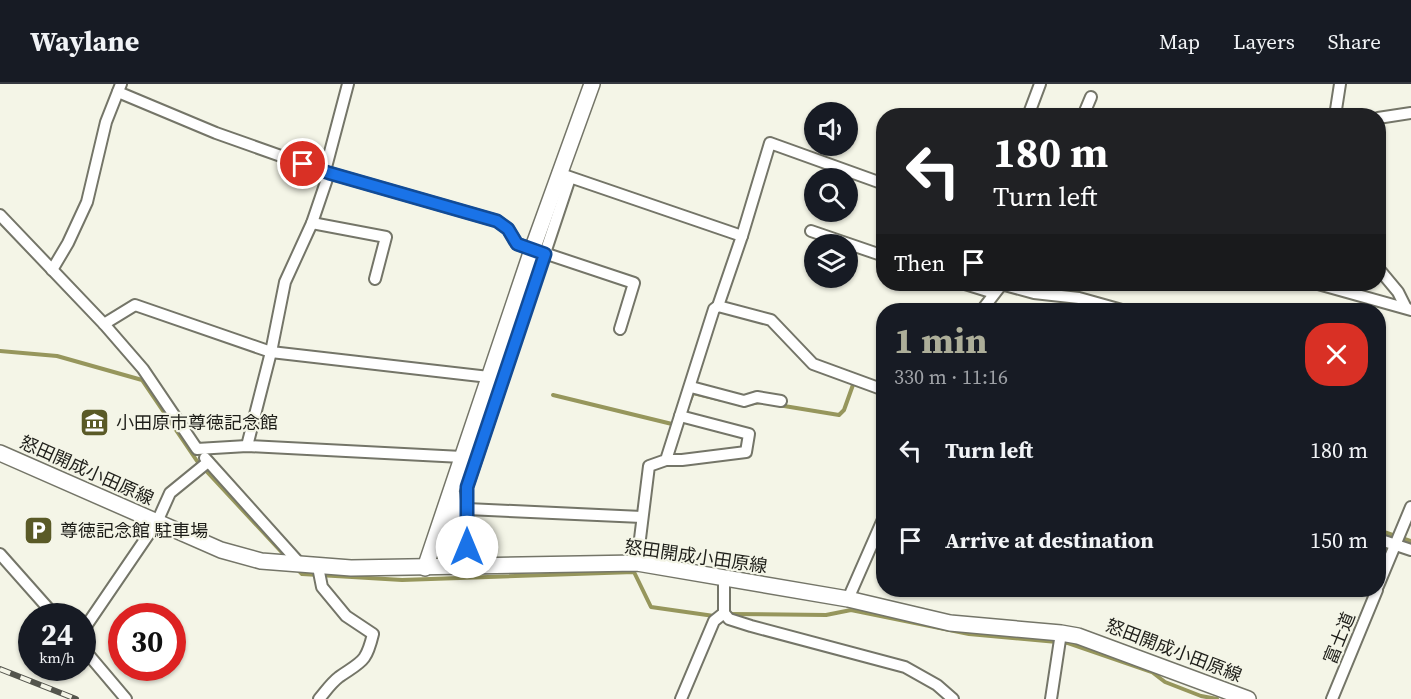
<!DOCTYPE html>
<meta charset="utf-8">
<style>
:root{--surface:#171b24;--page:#242831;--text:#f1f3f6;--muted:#9ea1a6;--line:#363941;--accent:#adae99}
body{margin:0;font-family:"Source Serif 4","Noto Sans JP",serif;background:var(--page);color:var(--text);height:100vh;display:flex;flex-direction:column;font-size:22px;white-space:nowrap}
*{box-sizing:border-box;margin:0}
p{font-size:20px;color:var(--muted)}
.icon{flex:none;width:33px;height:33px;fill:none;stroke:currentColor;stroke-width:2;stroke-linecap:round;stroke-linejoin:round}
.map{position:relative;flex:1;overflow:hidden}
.side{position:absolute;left:876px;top:219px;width:510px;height:294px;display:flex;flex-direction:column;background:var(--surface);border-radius:24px;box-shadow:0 2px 4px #0004}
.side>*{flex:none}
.hud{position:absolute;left:876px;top:24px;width:510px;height:183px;border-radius:24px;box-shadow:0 2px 4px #0004;background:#202124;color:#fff;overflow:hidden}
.fabs{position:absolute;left:804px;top:18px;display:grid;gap:12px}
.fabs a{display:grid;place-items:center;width:54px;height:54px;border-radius:50%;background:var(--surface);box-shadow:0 2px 4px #0004;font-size:30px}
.speed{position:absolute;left:18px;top:519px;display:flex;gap:12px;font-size:30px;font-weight:700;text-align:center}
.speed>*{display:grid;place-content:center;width:78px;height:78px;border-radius:50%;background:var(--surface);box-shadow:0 2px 4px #0004;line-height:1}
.speed small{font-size:15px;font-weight:400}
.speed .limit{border:9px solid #d22;background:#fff;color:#111}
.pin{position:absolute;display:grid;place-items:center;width:51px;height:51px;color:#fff;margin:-26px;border:3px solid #fff;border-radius:50%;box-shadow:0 2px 6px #0007}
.me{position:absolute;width:66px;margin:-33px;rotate:0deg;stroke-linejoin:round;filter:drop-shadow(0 0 4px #0008)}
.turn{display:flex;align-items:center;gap:21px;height:126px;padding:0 18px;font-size:27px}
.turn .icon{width:78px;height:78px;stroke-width:2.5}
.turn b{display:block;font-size:42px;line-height:51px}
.then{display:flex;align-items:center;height:57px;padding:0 18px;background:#0003;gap:12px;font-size:22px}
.round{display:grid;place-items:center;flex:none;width:63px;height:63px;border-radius:24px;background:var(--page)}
.summary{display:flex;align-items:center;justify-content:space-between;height:102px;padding:0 18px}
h1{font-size:36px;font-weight:700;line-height:45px;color:var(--accent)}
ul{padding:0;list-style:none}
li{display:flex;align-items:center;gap:18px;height:90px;padding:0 18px}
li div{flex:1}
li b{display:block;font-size:22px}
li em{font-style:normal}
header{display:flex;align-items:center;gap:36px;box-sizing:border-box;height:84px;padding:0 30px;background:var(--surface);border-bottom:2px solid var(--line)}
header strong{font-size:28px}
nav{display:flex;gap:33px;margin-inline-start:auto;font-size:21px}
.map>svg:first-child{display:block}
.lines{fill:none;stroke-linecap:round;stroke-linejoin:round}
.stream{stroke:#96965c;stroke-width:4}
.street-casing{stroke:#747568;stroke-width:14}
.secondary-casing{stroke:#747568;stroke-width:18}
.street{stroke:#fff;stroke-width:10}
.secondary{stroke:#fff;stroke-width:15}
.rail-casing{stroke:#54554d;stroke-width:6}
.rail{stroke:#f4f5e7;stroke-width:4;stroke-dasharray:11;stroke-linecap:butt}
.route-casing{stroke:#114b97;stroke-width:15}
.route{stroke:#1a73e8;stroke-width:10}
.labels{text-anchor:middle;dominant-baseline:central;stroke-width:4.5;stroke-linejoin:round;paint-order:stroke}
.poi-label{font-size:18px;fill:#1e1e19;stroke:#f4f5e7;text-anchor:start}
.street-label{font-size:18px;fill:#1e1e19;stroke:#f4f5e7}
</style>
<header>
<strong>Waylane</strong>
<nav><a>Map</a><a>Layers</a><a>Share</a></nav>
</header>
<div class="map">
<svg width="1411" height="615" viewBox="0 0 1411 615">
<rect width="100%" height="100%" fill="#f4f5e7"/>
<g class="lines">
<!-- stream -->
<g class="stream">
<polyline points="0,267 57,272 142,296 197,377 288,475"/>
<polyline points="553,311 672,340"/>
<polyline points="689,319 693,309 722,316"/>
<polyline points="740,321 762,318"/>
<polyline points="778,321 839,331 844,326 854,298"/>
<polyline points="1378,446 1411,457"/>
<polyline points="297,485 302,490 402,496 634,488 651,523 714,532"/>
<polyline points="728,530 826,531 851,526 969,550 1068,559 1152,588 1165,598 1201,612 1217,615"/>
</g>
<defs>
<g id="street">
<polyline points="118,8 216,49 329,89 497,137 508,145 517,160 634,199 620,245"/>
<polyline points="1028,32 1040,0"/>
<polyline points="1083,32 1091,13"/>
<polyline points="1335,32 1340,0"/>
<polyline points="1378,34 1411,29"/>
<polyline points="325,87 348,0"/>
<polyline points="558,89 742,152 718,222 714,225 666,376 649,382 637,479"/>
<polyline points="0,131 104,240 135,221 271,268 489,293"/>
<polyline points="312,139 386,153 375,195"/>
<polyline points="811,147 884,172"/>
<polyline points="742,152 770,59 884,100"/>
<polyline points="1378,184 1398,208 1406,224"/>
<polyline points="52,186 68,159 87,118 106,38 121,0"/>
<polyline points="965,200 994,209"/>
<polyline points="1001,200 1034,209 1079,214 1122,226"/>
<polyline points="1318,200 1411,226"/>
<polyline points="718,222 771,236 813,280 884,306"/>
<polyline points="982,226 1002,200"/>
<polyline points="104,240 143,285 197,365 247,362 462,373"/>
<polyline points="691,303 744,317 757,313 781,317"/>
<polyline points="247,362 271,268 285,198 312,139 329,89"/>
<polyline points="205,374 302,482"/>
<polyline points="666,376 682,376 746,368 749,350 680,332"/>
<polyline points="467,425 642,433"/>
<polyline points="1378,455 1411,466"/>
<polyline points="0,470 55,532"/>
<path d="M 318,483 L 322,503 L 346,532 L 373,550 C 366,579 362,577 339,593 C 331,599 325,608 319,615"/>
<polyline points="467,483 467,403 570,94"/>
<polyline points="1378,502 1411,423"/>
<polyline points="848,515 884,433"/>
<polyline points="724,529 729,535 751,542 905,583 937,601 953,615"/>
<polyline points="82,548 157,438 170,409 208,378"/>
<polyline points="82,563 126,615"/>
<polyline points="681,615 714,537 724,529 724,494"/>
<polyline points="1051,615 1061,549"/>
<polyline points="1332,615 1377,506"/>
</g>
<g id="secondary">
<polyline points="0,369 221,466 261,477 351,484 637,479 848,515 950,539 1061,549 1078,552 1248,615"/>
<polyline points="452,411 458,483"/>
<polyline points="425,484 532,166 592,0"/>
</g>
</defs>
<!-- street casing -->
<use href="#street" class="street-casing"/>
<!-- secondary casing -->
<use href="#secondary" class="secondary-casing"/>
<!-- street -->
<use href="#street" class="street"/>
<!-- secondary -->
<use href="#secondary" class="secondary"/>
<defs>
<polyline id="rail" points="0,585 76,615"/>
</defs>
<!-- rail casing -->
<use href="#rail" class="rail-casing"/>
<!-- rail -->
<use href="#rail" class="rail"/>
</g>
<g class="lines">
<defs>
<polyline id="route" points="303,80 329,89 497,137 508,145 517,160 545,170 467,403 467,463"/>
</defs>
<!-- route casing -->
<use href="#route" class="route-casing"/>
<!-- route -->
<use href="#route" class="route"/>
</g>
<!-- icons -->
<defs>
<symbol id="museum-square" viewBox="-11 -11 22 22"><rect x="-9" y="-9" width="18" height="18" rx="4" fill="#5a5a27" stroke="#f4f5e7"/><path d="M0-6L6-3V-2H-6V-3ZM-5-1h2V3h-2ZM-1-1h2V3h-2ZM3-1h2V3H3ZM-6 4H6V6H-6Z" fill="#fff"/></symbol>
<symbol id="parking-square" viewBox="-11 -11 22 22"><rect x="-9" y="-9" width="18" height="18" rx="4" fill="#5a5a27" stroke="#f4f5e7"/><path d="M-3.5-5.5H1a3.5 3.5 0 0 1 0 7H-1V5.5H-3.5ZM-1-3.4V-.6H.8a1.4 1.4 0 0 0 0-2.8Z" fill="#fff"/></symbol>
</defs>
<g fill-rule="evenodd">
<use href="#museum-square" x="78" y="322" width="33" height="33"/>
<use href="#parking-square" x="22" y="430" width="33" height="33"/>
</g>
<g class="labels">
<!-- poi labels -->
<g class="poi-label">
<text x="116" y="338">小田原市尊徳記念館</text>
<text x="60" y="446">尊徳記念館 駐車場</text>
</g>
<!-- street labels -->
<g class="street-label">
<text transform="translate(87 386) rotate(24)">怒田開成小田原線</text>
<text transform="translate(696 472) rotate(8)">怒田開成小田原線</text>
<text transform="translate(1339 554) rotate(-68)">富士道</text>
<text transform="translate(1174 566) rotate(21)">怒田開成小田原線</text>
</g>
</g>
</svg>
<div class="fabs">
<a><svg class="icon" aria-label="sound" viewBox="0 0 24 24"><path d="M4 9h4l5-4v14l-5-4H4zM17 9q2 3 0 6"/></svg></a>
<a><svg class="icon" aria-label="search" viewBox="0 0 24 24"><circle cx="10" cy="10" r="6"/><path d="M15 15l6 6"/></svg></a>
<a><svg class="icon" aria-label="layers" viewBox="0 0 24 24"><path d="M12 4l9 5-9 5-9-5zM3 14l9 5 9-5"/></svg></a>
</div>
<div class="speed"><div>24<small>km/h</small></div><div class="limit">30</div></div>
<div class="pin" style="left:303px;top:80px;background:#d93025"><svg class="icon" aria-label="arrive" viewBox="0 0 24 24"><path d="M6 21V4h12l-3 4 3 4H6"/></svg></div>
<svg class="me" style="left:467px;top:463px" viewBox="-20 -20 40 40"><circle r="19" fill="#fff"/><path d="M0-13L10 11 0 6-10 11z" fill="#1a73e8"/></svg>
<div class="hud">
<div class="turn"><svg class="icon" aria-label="left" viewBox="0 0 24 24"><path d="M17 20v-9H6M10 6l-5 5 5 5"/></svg><div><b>180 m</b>Turn left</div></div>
<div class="then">Then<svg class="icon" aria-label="arrive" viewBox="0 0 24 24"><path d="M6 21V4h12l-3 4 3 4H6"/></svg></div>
</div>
<section class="side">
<div class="summary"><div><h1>1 min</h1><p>330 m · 11:16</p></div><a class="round" style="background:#d93025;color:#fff"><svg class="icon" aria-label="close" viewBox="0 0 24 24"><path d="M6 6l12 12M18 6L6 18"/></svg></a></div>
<ul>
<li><svg class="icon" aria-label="left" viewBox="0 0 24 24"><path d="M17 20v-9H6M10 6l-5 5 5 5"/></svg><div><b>Turn left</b></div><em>180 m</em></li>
<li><svg class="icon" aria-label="arrive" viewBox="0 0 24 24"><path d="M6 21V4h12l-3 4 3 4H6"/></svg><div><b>Arrive at destination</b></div><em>150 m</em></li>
</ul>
</section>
</div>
